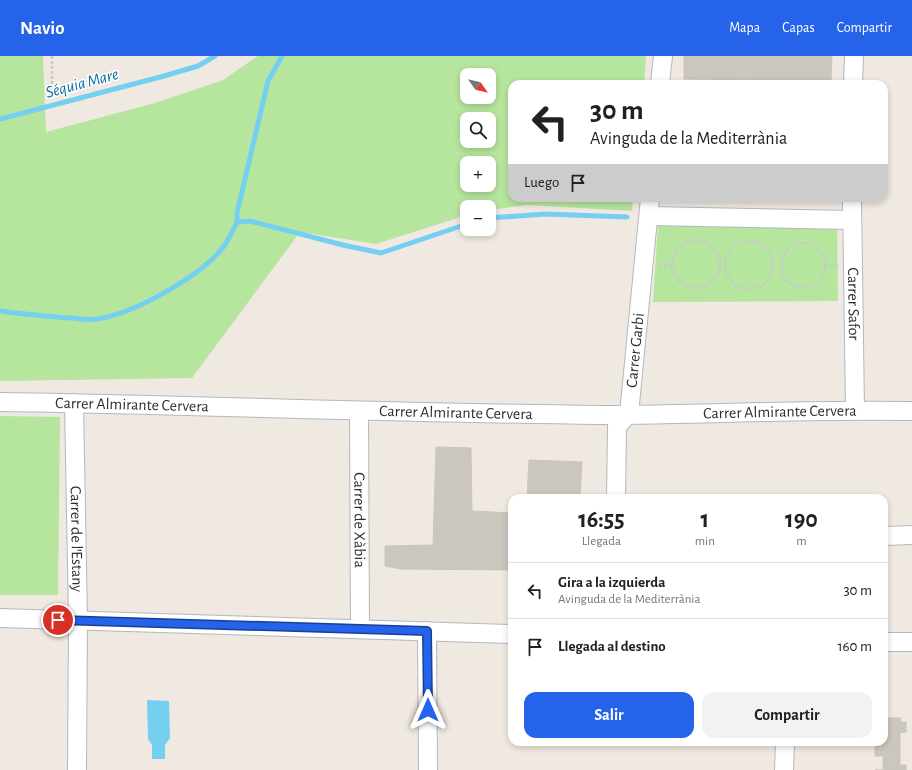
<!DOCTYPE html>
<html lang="es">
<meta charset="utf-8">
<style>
:root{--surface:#fff;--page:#f2f2f2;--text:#202124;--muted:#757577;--line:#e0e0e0;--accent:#2563eb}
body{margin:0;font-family:"Alegreya Sans",sans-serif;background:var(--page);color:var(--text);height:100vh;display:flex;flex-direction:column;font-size:15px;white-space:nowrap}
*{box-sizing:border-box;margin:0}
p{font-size:13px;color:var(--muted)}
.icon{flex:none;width:22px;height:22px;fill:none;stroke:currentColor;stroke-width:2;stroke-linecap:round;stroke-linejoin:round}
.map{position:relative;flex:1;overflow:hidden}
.panel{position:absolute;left:508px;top:438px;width:380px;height:252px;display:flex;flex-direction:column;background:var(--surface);border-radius:12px;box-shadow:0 2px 6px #0003}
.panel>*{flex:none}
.top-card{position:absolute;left:508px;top:24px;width:380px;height:122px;border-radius:12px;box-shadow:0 2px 6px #0003;background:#fff;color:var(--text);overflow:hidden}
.needle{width:26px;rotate:124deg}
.tools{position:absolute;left:460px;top:12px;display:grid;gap:8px}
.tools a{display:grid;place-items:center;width:36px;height:36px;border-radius:8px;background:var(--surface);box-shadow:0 2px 6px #0003;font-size:20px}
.pin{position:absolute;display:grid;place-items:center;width:34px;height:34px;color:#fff;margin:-17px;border:2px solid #fff;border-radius:50%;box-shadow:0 1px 4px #0007}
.me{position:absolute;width:44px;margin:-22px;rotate:0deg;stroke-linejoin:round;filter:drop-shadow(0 0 3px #0008)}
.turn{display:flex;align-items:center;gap:14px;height:84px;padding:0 16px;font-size:18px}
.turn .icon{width:52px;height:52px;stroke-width:2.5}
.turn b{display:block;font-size:28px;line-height:34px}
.then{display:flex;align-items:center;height:38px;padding:0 16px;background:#0003;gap:8px;font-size:15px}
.eta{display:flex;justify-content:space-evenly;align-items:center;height:68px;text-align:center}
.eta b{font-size:24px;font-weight:700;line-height:28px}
.action{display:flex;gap:8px;margin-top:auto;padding:8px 16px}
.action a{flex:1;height:46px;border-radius:12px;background:var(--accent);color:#fff;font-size:16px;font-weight:700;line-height:46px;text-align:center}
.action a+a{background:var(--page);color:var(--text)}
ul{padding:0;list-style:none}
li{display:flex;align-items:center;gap:12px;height:56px;padding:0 16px;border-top:1px solid var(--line)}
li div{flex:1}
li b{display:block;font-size:15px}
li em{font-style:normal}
header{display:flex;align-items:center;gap:24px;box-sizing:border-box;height:56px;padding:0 20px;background:var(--accent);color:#fff}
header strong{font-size:19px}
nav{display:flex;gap:22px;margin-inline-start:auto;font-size:14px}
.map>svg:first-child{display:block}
.green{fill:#b6e59e;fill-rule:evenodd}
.water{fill:#75cff0}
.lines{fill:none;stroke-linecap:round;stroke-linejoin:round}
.stream{stroke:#75cff0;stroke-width:5}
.building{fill:#cbc7bf;stroke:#cbc5ba}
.minor-casing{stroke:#b4b7c1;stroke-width:20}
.path{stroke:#c9c9c9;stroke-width:2.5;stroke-dasharray:3 2;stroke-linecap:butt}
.minor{stroke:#fff;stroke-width:18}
.route-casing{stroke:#184099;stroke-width:10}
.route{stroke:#2563eb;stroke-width:7}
.labels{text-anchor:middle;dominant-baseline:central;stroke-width:3;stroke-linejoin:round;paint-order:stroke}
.street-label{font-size:16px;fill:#2e2e2e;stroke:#fff}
.water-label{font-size:17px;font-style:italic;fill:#0d6fa3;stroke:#fff}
</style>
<header>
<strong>Navio</strong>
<nav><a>Mapa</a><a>Capas</a><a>Compartir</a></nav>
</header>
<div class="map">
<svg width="912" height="714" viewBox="0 0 912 714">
<rect width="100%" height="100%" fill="#efe9e1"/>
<!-- green -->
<g class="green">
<path d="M 0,0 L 43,0 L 46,76 L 155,47 L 223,24 L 258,0 L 646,0 L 644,28 L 512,28 L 512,142 L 633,142 L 632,155 L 527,149 L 489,154 L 489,151 L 467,151 L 467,159 L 376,188 L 300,176 L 192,322 L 0,325 ZM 467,19 L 489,19 L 489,41 L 467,41 ZM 467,63 L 489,63 L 489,85 L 467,85 ZM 467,107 L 489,107 L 489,129 L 467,129 Z"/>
<polygon points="658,168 837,169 838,245 653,246"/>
<polygon points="0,360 60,361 58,539 0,539"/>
</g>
<!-- water -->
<polygon class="water" points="147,644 169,645 170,682 165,689 165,703 152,703 152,689 148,683"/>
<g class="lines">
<!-- stream -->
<g class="stream">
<polyline points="0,63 164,20 198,10 215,0"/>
<polyline points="489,162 545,158 627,161"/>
<polyline points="237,166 237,157 268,25 282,0"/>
<path d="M 0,255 C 24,258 48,261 73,262 C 80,263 89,264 97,263 C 133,258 202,220 224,190 C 229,183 233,174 237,166 L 250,165 L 343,189 L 381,197 L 467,168"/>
</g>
</g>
<!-- building -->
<g class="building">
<polygon points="684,0 832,0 831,25 684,23"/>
<rect x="802" y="142" width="25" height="2"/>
<polygon points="436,391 471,392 472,455 512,457 512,514 401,513 385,510 385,490 433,489"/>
<polygon points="529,404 582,406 580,442 527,442"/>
<polygon points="884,662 901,662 900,666 906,666 906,676 900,677 900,709 906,709 906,714 875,714 883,714 883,700 875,700 875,686 884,686"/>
</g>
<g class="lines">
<defs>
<g id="minor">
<polyline points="660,28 663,0"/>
<polyline points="853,28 854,0"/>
<path id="s1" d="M 852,142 L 855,354"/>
<polyline points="649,160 852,164"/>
<path id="s2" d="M 0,346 C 200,349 400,357 600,359 C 704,359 808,353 912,355"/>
<path id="s3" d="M 74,347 L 78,564 L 77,714"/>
<path id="s4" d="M 359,355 L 360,573"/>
<path id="s5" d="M 616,442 L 617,370 L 629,358 L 650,142"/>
<polyline points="884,480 912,479"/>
<polyline points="0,562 512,578"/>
<polyline points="427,575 428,714"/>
<polyline points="884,586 912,586"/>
<polyline points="784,714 785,686"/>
</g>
</defs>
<!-- minor casing -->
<use href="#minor" class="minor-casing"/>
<!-- path -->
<g class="path">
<polyline points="52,0 52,29"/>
<circle cx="696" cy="208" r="24"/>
<circle cx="749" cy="209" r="24"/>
<circle cx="803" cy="209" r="22"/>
<polyline points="659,209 672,209"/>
<polyline points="825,209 838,209"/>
</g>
<!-- minor -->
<use href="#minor" class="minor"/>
</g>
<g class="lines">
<defs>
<polyline id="route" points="58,564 427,575 428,654"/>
</defs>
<!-- route casing -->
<use href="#route" class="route-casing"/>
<!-- route -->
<use href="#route" class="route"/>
</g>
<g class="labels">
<!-- street labels -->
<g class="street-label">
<text stroke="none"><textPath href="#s1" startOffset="106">Carrer Safor</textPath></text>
<text stroke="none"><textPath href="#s5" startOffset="153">Carrer Garbi</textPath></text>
<text stroke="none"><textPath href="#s2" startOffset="132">Carrer Almirante Cervera</textPath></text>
<text stroke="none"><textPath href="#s2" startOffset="780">Carrer Almirante Cervera</textPath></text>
<text stroke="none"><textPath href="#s2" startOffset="456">Carrer Almirante Cervera</textPath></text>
<text stroke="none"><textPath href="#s4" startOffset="109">Carrer de Xàbia</textPath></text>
<text stroke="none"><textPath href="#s3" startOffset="136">Carrer de l'Estany</textPath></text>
</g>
<!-- water labels -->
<g class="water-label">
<text transform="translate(82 27) rotate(-15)">Séquia Mare</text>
</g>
</g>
</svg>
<div class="tools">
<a><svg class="needle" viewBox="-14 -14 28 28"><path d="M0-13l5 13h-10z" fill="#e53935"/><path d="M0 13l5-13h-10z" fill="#757577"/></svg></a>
<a><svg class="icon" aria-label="search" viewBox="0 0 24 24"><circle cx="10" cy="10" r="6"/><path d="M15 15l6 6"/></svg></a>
<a>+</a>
<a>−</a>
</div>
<div class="pin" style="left:58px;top:564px;background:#d93025"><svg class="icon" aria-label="arrive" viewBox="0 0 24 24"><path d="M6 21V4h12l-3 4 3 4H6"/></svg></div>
<svg class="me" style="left:428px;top:654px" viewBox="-20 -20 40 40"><path d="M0-17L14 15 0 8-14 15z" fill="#2563eb" stroke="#fff" stroke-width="4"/></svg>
<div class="top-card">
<div class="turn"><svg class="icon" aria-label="left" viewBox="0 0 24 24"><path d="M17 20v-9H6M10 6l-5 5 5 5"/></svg><div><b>30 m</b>Avinguda de la Mediterrània</div></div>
<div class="then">Luego<svg class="icon" aria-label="arrive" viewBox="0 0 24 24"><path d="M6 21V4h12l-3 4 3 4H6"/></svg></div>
</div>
<section class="panel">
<div class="eta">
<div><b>16:55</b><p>Llegada</p></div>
<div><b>1</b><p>min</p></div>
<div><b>190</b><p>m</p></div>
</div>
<ul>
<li><svg class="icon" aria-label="left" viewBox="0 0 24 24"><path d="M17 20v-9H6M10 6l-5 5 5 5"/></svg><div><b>Gira a la izquierda</b><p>Avinguda de la Mediterrània</p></div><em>30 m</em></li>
<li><svg class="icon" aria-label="arrive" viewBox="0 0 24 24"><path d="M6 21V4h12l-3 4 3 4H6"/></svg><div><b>Llegada al destino</b></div><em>160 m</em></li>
</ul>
<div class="action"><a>Salir</a><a>Compartir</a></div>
</section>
</div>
